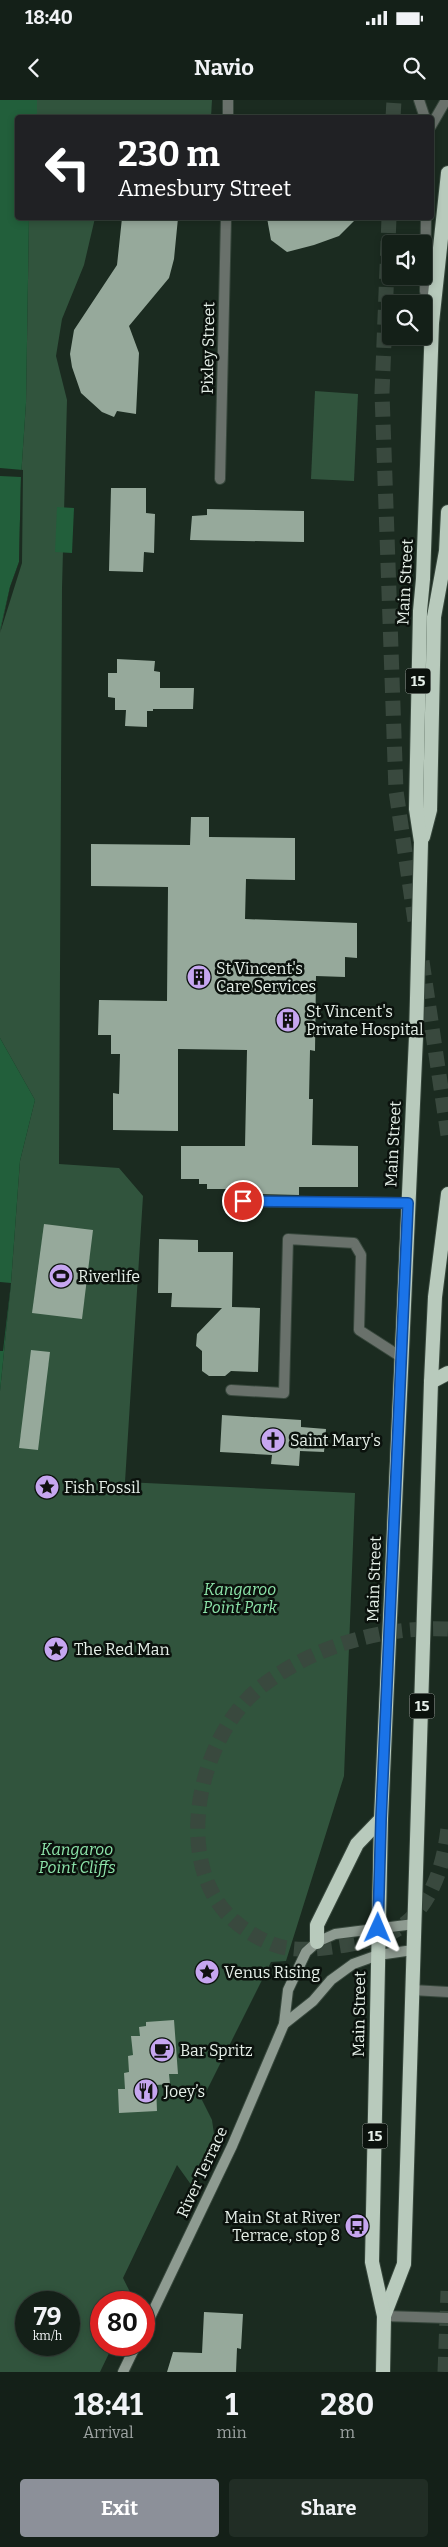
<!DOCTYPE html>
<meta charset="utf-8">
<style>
:root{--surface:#142018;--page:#212d25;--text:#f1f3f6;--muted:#9da3a2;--line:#333e37;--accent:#8c9099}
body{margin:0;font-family:Bitter,serif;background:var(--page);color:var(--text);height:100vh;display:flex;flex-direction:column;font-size:19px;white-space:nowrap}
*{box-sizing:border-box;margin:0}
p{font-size:16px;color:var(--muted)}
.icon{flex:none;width:28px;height:28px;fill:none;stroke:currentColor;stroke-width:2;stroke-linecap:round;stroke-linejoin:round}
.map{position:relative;height:2272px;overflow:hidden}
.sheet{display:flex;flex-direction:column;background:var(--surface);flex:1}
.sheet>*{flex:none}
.banner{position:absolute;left:15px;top:15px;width:419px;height:105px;border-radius:5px;box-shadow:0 2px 8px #0003,0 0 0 1px var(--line);background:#202124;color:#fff;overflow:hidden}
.controls{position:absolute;left:382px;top:135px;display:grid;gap:10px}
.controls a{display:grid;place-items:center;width:50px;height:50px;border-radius:5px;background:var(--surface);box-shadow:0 2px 8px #0003,0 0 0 1px var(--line);font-size:25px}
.speed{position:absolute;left:15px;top:2191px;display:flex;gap:10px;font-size:25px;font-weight:700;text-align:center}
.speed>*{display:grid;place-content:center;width:65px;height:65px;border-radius:50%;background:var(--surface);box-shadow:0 2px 8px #0003,0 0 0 1px var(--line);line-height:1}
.speed small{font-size:12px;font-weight:400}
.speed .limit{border:8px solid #d22;background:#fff;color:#111}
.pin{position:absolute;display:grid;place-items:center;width:42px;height:42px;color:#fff;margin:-21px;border:2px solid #fff;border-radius:50%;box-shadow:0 1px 5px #0007}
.me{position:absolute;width:55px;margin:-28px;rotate:1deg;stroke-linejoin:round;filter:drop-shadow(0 0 4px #0008)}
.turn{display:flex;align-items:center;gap:18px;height:105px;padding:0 20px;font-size:22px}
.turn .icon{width:65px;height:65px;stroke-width:2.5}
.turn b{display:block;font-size:35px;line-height:42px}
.eta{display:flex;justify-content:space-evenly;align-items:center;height:85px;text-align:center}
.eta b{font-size:30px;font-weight:700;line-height:35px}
.button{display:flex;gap:10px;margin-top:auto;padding:10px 20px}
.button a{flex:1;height:58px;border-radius:5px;background:var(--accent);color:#fff;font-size:20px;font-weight:700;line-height:58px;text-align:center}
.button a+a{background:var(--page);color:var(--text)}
.status{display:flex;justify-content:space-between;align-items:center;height:35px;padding:0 25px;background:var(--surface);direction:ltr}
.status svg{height:14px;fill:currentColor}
header{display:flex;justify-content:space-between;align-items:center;height:65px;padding:0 20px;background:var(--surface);font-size:22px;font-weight:700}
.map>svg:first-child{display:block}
.green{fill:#31543d;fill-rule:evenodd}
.water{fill:#225f3b}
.pier{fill:#1b2b20}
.building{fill:#96a99b}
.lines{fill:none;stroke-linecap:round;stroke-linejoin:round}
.motorway-tunnel{stroke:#39493e;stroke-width:15;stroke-dasharray:15 8;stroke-linecap:butt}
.service-casing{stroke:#37473c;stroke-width:12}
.minor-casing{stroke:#37473c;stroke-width:12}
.tertiary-casing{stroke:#37473c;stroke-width:12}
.secondary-casing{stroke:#37473c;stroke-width:12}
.trunk-casing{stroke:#37473c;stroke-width:16}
.service{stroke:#69716b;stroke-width:10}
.minor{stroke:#69716b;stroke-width:10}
.tertiary{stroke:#69716b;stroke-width:10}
.secondary{stroke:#8e9b91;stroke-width:10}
.trunk{stroke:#b8cabc;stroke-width:14}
.route-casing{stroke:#114b97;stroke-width:12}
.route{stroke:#1a73e8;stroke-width:9}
.labels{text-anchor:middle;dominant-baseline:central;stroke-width:5;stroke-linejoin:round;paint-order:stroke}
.shield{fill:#0b120d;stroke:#a4ada7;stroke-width:1}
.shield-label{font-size:15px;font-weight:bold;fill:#e6f0e9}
.street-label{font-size:16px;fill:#e6f0e9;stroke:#0b120d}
.poi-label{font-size:16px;fill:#e6f0e9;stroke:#0b120d;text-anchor:start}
.park-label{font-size:16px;font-style:italic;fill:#8de4aa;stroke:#0b120d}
</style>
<div class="status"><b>18:40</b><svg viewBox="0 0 49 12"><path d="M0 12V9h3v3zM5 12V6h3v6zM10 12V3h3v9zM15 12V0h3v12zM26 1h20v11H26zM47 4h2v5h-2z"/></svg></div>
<header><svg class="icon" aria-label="back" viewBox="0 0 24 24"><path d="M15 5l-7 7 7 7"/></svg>Navio<svg class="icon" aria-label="search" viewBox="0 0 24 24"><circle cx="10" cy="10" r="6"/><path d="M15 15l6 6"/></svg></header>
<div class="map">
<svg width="448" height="2272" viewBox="0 0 448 2272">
<rect width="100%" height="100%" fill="#1b2b20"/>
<!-- green -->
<g class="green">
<polygon points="37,0 212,0 211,17 37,17"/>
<path d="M 29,118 L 95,118 L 84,165 L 62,219 L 56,256 L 67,300 L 62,488 L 59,1064 L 119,1068 L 143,1096 L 125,1382 L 355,1393 L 344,1676 L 286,1861 L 271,1862 L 202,2000 L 212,2020 L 214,2034 L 192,2086 L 177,2065 L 123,2178 L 135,2202 L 101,2202 L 101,2245 L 113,2245 L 100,2272 L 0,2272 L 0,1291 L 11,1183 L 20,1061 L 35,1000 L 0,938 L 0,530 L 10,487 L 19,462 L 21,377 L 26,303 ZM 26,2202 L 69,2202 L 69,2245 L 26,2245 Z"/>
<polygon points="315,291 358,294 354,381 311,379"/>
</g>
<!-- water -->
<g class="water">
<polygon points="0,0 37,0 37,17 18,18 18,118 29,118 26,303 21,377 19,462 10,487 0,530"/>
<polygon points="57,407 74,408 72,453 55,452"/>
<polygon points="0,938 35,1000 20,1061 11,1183 0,1291"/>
</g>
<!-- pier -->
<g class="pier">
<polygon points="0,368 23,370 22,463 0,533 10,487 19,462 21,377 0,376"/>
<polygon points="0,1182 11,1183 3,1251 0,1251"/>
</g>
<!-- building -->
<g class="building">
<polygon points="122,118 178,118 174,159 169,178 129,226 139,253 136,314 117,311 114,317 102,312 81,293 72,267 70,254 74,230 117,165"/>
<polygon points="267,118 357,118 339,136 314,145 287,152 271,140"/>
<polygon points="111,388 146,388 146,413 155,414 154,453 144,452 143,472 109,471"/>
<polygon points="207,409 304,411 304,442 190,440 192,416 207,415"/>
<polygon points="117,559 155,561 154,571 160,572 160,588 194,588 193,609 153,609 153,611 147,611 147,627 125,626 126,610 115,610 115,598 108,597 108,573 117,573"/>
<polygon points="191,717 209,717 209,737 295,738 295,780 246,779 245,819 357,823 357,858 345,857 345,877 316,876 315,951 310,950 309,999 313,999 312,1045 358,1046 358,1087 299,1087 299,1095 258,1094 258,1089 207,1089 207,1084 199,1084 199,1079 181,1079 181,1046 245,1046 247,950 178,949 178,1031 113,1030 113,993 119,994 120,954 111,954 111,935 98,935 99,900 167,901 168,787 91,786 91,744 190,745"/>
<polygon points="44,1124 93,1130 82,1219 32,1213"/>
<polygon points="159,1139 198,1140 198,1152 233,1152 232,1207 260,1208 258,1272 231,1271 225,1276 209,1276 202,1271 202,1251 196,1246 197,1234 222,1208 171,1207 172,1193 158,1193"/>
<polygon points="31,1250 50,1252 38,1350 19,1348"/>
<polygon points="222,1315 301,1320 301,1327 326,1329 324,1352 300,1351 299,1366 271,1364 272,1355 220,1352"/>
<polygon points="174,1920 178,1974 169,1974 170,1984 156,1985 157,2011 119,2013 118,1989 125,1989 124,1973 129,1972 128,1956 133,1955 131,1936 140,1936 139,1927 146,1926 146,1922"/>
<polygon points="204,2212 243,2214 241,2249 237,2248 236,2272 167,2272 173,2252 202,2253"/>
</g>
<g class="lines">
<!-- motorway-tunnel -->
<g class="motorway-tunnel">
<polyline points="393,18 394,0"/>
<polyline points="389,118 382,293 396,691 415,821"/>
<polyline points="422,861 448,1035"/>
<path d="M 448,1529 C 382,1526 309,1547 257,1590 C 194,1644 168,1779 246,1830 C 258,1838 273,1846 287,1848 C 311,1852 339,1846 363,1842 C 421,1832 442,1781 448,1728"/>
<polyline points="445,2272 448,2191"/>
</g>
<defs>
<g id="service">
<polyline points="243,1101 408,1103"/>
<polyline points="231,1290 284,1293 288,1139 354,1143 361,1155 359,1230 401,1257"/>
</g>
<g id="minor">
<polyline points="228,18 228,0"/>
<polyline points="220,379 226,118"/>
<polyline points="412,1890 448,1892"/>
<polyline points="384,2216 448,2218"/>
</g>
<g id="tertiary">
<polyline points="419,0 425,18"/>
<polyline points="431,26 446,0"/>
<polyline points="426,118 425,191 430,215"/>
</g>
<g id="secondary">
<polyline points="284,1924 313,1901 331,1880 353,1864 378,1855 413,1850"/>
<polyline points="144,2230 232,2046 284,1924 288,1890 306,1852 317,1842 335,1834 414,1824"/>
<polyline points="123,2272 136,2245"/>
</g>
<g id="trunk">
<polyline points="423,737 430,710 434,517 446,451 448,412"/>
<polyline points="431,1282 448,1273"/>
<polyline points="317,1842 317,1825 357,1744 381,1719"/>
<polyline points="384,2216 404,2164 431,1282 435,1197 448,1094"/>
<polyline points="383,2272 384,2216 372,2162 381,1719 416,937 421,742 416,709 420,511 423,479 432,223 448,73"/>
</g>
</defs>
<!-- service casing -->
<use href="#service" class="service-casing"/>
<!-- minor casing -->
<use href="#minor" class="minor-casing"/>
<!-- tertiary casing -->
<use href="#tertiary" class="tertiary-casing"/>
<!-- secondary casing -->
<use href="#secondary" class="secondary-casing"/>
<!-- trunk casing -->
<use href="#trunk" class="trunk-casing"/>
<!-- service -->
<use href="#service" class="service"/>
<!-- minor -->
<use href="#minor" class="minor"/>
<!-- tertiary -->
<use href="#tertiary" class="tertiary"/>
<!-- secondary -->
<use href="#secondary" class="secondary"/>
<!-- trunk -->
<use href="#trunk" class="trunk"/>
</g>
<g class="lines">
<defs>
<polyline id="route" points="243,1101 408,1103 381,1719 378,1828"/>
</defs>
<!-- route casing -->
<use href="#route" class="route-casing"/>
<!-- route -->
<use href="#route" class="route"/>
</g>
<!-- icons -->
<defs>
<symbol id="building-disc" viewBox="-11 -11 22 22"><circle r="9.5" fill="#c6a6f0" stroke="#0b120d"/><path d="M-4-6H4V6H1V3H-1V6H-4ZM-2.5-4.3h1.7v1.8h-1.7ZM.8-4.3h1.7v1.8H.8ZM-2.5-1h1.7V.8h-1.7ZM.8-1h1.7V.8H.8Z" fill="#111"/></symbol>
<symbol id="stadium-disc" viewBox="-11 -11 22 22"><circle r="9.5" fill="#c6a6f0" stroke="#0b120d"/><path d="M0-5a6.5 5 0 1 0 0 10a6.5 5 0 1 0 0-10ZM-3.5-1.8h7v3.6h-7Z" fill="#111"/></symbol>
<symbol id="church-disc" viewBox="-11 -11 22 22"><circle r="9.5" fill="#c6a6f0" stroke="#0b120d"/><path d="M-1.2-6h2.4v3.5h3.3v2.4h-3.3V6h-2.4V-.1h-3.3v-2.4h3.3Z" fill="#111"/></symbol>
<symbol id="sight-disc" viewBox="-11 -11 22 22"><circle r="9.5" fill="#c6a6f0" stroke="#0b120d"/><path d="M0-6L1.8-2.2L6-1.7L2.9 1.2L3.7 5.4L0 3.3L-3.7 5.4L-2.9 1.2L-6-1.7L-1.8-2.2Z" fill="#111"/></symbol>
<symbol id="cafe-disc" viewBox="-11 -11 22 22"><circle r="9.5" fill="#c6a6f0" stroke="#0b120d"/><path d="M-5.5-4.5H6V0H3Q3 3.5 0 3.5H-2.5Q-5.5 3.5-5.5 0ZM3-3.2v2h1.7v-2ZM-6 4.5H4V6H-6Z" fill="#111"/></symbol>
<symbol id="restaurant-disc" viewBox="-11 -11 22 22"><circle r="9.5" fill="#c6a6f0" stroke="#0b120d"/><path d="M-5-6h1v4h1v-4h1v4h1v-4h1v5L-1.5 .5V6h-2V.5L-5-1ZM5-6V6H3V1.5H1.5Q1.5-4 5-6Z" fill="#111"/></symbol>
<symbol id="bus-disc" viewBox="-11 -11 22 22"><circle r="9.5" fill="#c6a6f0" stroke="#0b120d"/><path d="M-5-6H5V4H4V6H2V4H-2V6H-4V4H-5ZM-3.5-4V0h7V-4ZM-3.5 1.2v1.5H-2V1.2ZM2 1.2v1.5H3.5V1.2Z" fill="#111"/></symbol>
</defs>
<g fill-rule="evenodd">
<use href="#building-disc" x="185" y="863" width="28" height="28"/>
<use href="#building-disc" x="274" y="906" width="28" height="28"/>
<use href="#stadium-disc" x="47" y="1162" width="28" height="28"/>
<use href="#church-disc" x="259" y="1326" width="28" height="28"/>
<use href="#sight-disc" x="33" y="1373" width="28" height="28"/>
<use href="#sight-disc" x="42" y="1535" width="28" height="28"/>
<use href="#sight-disc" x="193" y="1858" width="28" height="28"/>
<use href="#cafe-disc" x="148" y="1936" width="28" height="28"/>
<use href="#restaurant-disc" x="132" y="1977" width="28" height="28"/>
<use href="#bus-disc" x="343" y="2112" width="28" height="28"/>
</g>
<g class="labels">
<!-- shield labels -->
<g class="shield">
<rect x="405.5" y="568.5" width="25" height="25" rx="4"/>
<rect x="409.5" y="1593.5" width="25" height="25" rx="4"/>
<rect x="362.5" y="2023.5" width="25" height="25" rx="4"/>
</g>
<g class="shield-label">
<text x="418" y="581">15</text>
<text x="422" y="1606">15</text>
<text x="375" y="2036">15</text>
</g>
<!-- street labels -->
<g class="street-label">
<text transform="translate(208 248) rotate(-89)">Pixley Street</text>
<text transform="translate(405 482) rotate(-87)">Main Street</text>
<text transform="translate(393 1044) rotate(-87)">Main Street</text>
<text transform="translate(374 1479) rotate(-88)">Main Street</text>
<text transform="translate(359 1914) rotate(-89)">Main Street</text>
<text transform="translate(202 2072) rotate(-65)">River Terrace</text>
</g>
<!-- poi labels -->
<g class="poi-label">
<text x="216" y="868">St Vincent's<tspan x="216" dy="18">Care Services</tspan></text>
<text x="306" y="911">St Vincent's<tspan x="306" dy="18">Private Hospital</tspan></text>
<text x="78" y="1176">Riverlife</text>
<text x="290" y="1340">Saint Mary's</text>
<text x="64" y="1387">Fish Fossil</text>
<text x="74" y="1549">The Red Man</text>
<text x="224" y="1872">Venus Rising</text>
<text x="180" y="1950">Bar Spritz</text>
<text x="164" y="1991">Joey’s</text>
<text x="340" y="2117" text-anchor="end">Main St at River<tspan x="340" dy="18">Terrace, stop 8</tspan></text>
</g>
<!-- park labels -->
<g class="park-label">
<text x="240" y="1489">Kangaroo<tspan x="240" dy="18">Point Park</tspan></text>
<text x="77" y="1749">Kangaroo<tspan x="77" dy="18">Point Cliffs</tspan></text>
</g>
</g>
</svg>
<div class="controls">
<a><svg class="icon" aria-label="sound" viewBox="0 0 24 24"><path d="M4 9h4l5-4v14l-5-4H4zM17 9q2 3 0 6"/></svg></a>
<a><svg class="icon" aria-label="search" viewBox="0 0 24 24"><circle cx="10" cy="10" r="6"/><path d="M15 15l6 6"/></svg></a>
</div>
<div class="speed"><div>79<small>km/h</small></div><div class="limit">80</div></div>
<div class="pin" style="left:243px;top:1101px;background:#d93025"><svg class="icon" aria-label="arrive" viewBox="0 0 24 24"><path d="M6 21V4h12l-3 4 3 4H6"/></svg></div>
<svg class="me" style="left:378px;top:1828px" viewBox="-20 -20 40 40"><path d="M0-17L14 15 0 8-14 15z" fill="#1a73e8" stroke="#fff" stroke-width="4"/></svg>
<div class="banner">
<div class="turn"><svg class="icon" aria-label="left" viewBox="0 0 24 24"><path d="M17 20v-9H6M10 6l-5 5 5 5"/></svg><div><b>230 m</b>Amesbury Street</div></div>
</div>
</div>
<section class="sheet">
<div class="eta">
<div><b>18:41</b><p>Arrival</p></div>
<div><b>1</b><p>min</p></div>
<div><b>280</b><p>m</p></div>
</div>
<div class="button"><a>Exit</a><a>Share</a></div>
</section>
